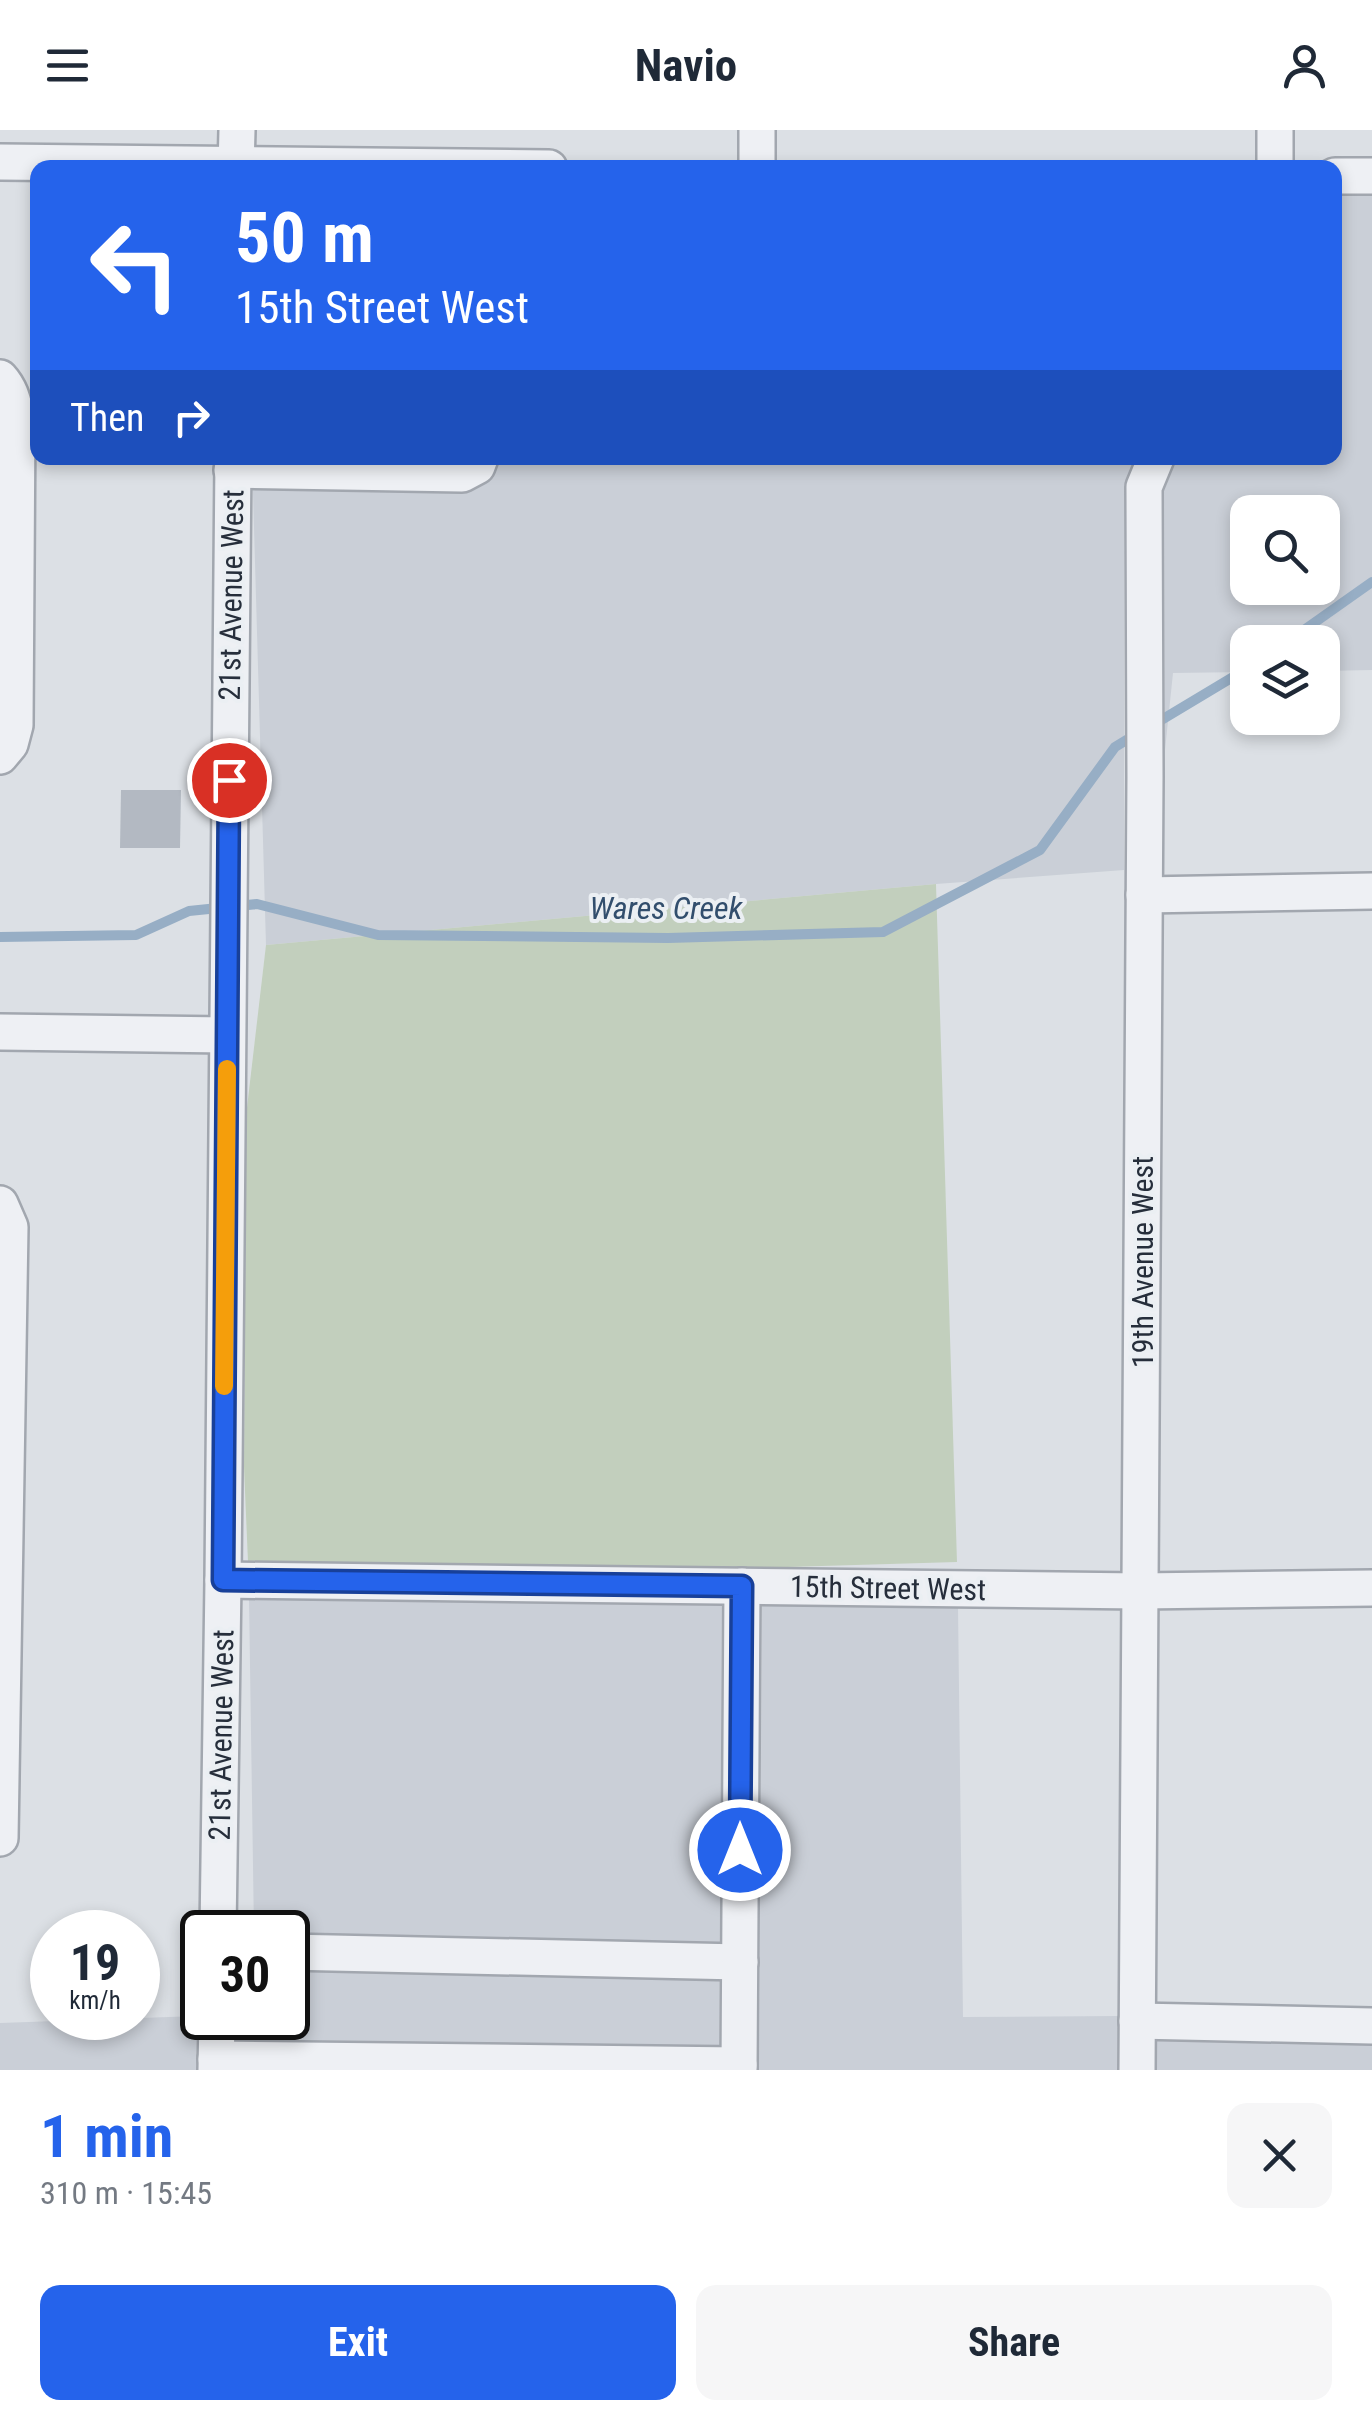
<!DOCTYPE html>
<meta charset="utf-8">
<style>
:root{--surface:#fff;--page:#f6f6f7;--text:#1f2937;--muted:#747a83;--accent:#2563eb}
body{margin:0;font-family:"Roboto Condensed",sans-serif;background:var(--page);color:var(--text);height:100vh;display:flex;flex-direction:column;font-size:38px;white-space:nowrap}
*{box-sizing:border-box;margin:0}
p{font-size:32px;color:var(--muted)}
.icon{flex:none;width:55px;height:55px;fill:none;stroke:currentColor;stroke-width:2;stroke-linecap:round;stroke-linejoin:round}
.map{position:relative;height:1940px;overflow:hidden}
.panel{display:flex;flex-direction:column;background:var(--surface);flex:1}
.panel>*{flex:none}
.top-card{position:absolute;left:30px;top:30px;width:1312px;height:305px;border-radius:20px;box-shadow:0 5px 15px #0003;background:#2563eb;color:#fff;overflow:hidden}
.fabs{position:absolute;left:1230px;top:365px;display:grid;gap:20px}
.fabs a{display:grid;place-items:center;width:110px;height:110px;border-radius:20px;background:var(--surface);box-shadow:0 5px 15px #0003;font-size:50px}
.speed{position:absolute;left:30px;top:1780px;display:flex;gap:20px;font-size:50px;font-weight:700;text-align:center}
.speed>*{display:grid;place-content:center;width:130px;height:130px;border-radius:50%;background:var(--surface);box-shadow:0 5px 15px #0003;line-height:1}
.speed small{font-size:25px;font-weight:400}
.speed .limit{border:5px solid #111;border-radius:15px;background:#fff;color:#111}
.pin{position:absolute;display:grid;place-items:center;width:85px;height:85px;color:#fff;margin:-42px;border:5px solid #fff;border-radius:50%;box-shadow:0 2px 10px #0007}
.me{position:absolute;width:110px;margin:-55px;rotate:0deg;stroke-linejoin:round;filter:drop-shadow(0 0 8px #0008)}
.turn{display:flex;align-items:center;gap:35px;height:210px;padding:0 40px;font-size:45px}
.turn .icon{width:130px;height:130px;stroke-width:2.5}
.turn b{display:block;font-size:70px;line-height:85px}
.then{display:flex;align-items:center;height:95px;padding:0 40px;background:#0003;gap:20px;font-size:38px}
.round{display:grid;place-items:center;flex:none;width:105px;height:105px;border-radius:20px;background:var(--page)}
.summary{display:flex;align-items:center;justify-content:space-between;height:170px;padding:0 40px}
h1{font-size:60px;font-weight:700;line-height:75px;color:var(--accent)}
.action{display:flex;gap:20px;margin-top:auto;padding:20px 40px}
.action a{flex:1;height:115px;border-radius:20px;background:var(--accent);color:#fff;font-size:40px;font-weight:700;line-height:115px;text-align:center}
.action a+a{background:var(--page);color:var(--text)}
header{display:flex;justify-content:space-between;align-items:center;height:130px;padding:0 40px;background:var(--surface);font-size:45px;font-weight:700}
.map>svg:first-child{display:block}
.built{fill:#cacfd7;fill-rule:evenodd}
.green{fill:#c2cfbd}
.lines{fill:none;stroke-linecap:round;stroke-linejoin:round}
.stream{stroke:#97aec5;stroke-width:10}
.building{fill:#b3b9c2}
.minor-casing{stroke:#a2a7af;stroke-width:40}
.minor{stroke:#eef0f4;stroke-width:35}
.route-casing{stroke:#184099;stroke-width:25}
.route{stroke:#2563eb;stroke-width:18}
.slow{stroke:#f59e0b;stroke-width:18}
.labels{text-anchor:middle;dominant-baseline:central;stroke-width:8;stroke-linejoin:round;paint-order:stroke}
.street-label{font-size:30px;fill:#262e3b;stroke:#ebeff3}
.water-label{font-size:32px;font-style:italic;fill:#324e6d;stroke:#ebeff3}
</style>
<header><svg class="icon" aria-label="menu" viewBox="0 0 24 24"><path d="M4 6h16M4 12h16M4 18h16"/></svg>Navio<svg class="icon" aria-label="person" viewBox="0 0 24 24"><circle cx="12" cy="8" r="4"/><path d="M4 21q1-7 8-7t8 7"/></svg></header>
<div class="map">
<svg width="1372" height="1940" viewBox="0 0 1372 1940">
<rect width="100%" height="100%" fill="#dce0e5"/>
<!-- built -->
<g class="built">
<path d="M 1335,64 L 1372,64 L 1372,540 L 1323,541 L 1322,512 L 1248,512 L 1247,542 L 1173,543 L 1165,620 L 1164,360 L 1177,328 L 1335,328 ZM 1322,382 L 1322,458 L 1248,458 L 1248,382 Z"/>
<polygon points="252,328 1136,328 1124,357 1124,740 936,754 266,815"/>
<polygon points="249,1468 722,1473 719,1940 236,1940 237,1888 288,1888 288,1802 254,1802"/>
<polygon points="762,1474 958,1477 963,1887 1118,1886 1117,1940 759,1940"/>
<polygon points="1372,1883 1372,1940 1157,1940 1157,1886"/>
<polygon points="197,1886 196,1940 0,1940 0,1893"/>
</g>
<!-- green -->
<polygon class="green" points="936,754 957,1432 757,1438 248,1432 244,1337 246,986 266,815"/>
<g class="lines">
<!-- stream -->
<g class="stream">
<polyline points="1287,512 1372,452"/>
<polyline points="1153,595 1248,538"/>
<polyline points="0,807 136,805 189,781 257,774 378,805 668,808 883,802 1040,720 1115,617 1138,603"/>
</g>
</g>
<!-- building -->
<polygon class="building" points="121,660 181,660 180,718 120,718"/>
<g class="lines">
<defs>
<g id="minor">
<polyline points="0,32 549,38"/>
<polyline points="236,38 237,0"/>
<polyline points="757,38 757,0"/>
<polyline points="1275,38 1275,0"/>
<polyline points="1335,46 1372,46"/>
<path d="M 0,248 C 11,260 13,273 17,288 L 15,595 L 10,614 L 0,626"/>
<polyline points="232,340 462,344 477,336 480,328"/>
<polyline points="1144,765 1372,761"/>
<polyline points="0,902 227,905"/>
<polyline points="0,1074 10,1097 0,1708"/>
<polyline points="223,1450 1140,1461 1372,1458"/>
<polyline points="218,1802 223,1450 233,328"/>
<polyline points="288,1822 740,1832"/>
<polyline points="1137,1891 1372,1896"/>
<polyline points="216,1929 739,1935"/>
<polyline points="216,1940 217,1888"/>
<polyline points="739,1940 742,1456"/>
<polyline points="1137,1940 1145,647 1144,357 1156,328"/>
</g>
</defs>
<!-- minor casing -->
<use href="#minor" class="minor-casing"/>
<!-- minor -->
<use href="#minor" class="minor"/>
</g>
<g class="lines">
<defs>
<polyline id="route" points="229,650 223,1450 742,1456 740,1720"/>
</defs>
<!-- route casing -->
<use href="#route" class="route-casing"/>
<!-- route -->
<use href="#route" class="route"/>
<!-- slow -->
<polyline class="slow" points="224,1256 227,939"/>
</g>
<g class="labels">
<!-- street labels -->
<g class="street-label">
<text transform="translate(231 465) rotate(-89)">21st Avenue West</text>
<text transform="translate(1142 1132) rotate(-90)">19th Avenue West</text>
<text transform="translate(888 1458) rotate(1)">15th Street West</text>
<text transform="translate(221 1605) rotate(-89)">21st Avenue West</text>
</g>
<!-- water labels -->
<g class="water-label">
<text x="666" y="778">Wares Creek</text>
</g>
</g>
</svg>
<div class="fabs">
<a><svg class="icon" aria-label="search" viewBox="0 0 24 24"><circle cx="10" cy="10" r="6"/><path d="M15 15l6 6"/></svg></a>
<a><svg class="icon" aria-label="layers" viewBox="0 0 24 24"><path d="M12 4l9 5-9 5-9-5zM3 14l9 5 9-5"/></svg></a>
</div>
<div class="speed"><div>19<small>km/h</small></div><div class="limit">30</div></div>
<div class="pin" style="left:229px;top:650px;background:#d93025"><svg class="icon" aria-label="arrive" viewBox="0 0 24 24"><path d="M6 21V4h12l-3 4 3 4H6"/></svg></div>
<svg class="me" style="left:740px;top:1720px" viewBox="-20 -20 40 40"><circle r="17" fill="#2563eb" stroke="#fff" stroke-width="3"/><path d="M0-11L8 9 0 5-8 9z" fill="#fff"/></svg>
<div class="top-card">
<div class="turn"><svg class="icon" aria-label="left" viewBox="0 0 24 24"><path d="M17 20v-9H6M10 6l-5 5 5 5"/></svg><div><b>50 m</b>15th Street West</div></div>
<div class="then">Then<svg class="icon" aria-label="right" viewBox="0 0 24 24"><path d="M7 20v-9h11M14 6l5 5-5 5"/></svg></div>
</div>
</div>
<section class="panel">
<div class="summary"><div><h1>1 min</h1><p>310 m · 15:45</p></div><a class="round"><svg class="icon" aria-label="close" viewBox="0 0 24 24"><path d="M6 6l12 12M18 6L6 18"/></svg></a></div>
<div class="action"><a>Exit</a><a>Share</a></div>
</section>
